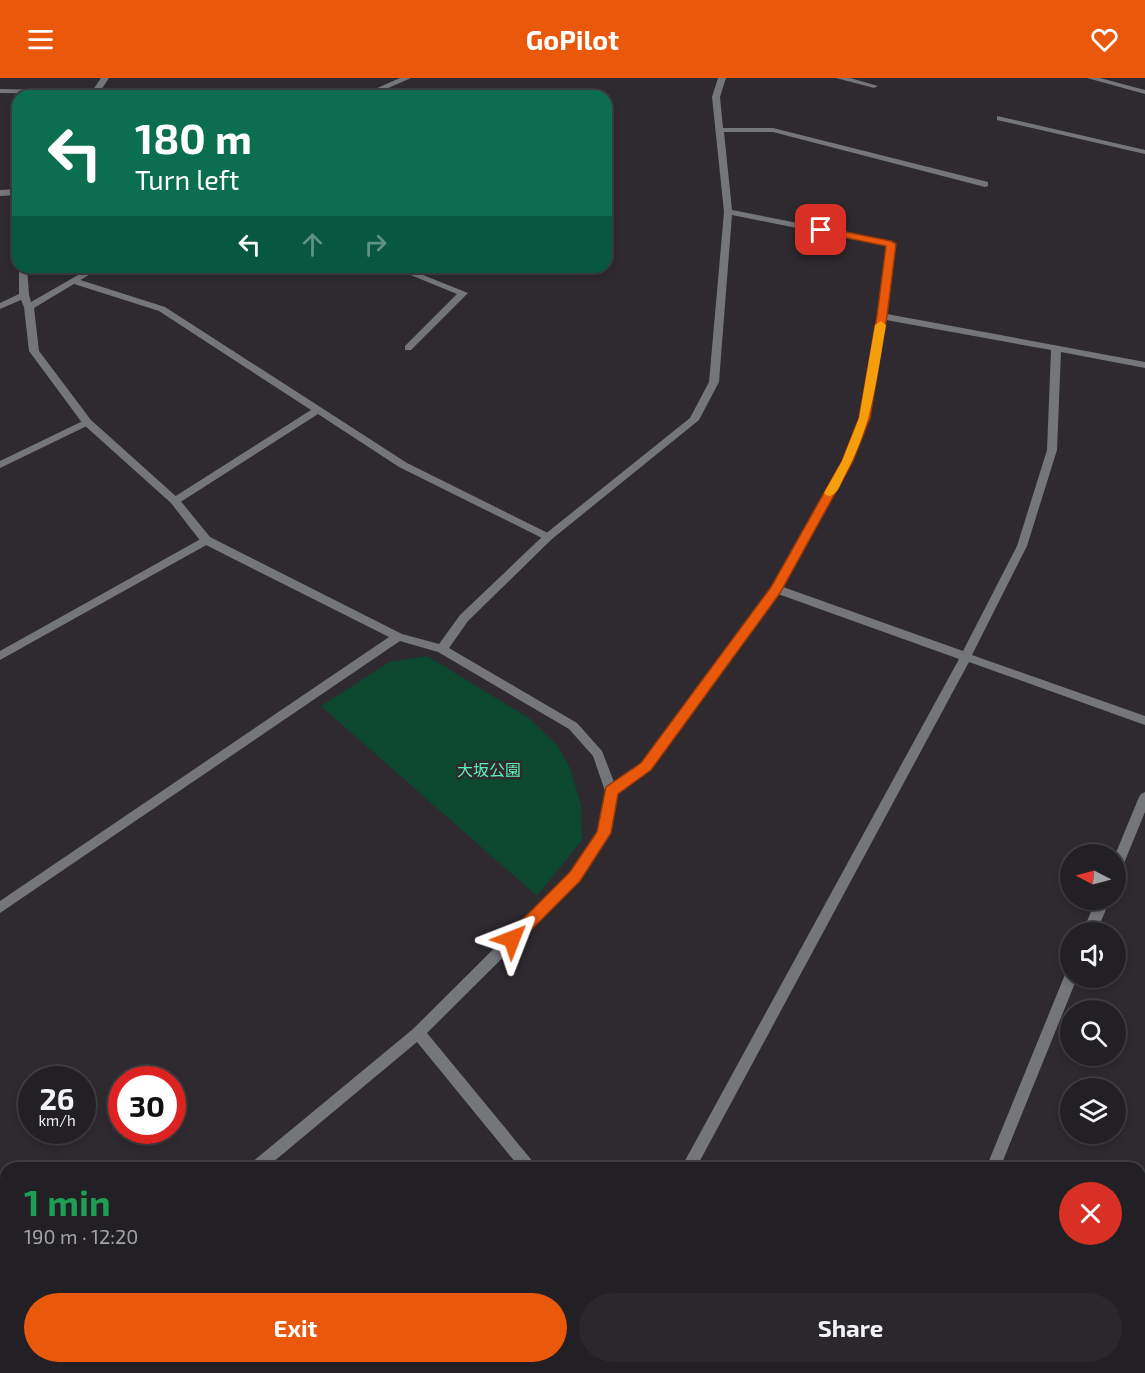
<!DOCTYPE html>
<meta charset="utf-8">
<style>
:root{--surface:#222024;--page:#2a282c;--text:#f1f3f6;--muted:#a2a3a6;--line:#3f3e41;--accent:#ea580c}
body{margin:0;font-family:"Exo 2","Noto Sans JP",sans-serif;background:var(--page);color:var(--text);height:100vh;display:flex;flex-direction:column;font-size:22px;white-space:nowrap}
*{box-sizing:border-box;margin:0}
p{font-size:20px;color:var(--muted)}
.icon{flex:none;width:33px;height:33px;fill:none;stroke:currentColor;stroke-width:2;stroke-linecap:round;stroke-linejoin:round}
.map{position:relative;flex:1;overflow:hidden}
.side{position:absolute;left:0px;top:1084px;width:1146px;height:212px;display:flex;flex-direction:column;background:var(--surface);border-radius:18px 18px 0 0;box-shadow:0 3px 9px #0003,0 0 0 2px var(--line)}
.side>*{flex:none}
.top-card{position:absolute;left:12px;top:12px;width:600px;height:183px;border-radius:18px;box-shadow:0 3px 9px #0003,0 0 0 2px var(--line);background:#0b6e4f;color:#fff;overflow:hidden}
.needle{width:39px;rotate:276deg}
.fabs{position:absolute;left:1060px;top:766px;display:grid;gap:12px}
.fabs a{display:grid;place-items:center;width:66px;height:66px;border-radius:50%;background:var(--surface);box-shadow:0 3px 9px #0003,0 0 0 2px var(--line);font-size:30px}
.speed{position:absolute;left:18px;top:988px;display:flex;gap:12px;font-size:30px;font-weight:700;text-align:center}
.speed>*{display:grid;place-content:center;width:78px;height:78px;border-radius:50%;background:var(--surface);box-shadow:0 3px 9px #0003,0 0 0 2px var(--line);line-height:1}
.speed small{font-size:15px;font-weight:400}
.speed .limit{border:9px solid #d22;background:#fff;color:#111}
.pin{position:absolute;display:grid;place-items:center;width:51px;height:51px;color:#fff;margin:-26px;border-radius:12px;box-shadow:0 3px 9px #0006}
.me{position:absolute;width:66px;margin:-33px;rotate:45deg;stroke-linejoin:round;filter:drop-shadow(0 0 4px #0008)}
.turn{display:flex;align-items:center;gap:21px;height:126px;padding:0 24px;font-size:27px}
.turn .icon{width:78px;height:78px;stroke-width:2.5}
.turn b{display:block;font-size:42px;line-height:51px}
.lanes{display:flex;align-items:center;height:57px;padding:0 24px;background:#0003;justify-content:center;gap:30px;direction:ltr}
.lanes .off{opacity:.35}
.round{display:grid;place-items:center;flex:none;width:63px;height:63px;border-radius:32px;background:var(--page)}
.overview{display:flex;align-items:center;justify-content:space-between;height:102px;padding:0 24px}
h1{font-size:36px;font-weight:700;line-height:45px;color:#1e9e55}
.cta{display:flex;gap:12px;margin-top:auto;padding:12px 24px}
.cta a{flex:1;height:69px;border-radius:36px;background:var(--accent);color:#fff;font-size:24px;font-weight:700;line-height:69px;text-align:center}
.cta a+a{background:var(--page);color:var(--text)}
header{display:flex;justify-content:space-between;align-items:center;height:78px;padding:0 24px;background:var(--accent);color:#fff;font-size:27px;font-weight:700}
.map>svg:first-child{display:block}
.green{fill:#0c4730}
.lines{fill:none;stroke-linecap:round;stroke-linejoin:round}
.lane{fill:#747679;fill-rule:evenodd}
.street{fill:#747679;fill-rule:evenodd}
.route{fill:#ea580c;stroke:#983908;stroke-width:1.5}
.slow{fill:#f59e0b}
.labels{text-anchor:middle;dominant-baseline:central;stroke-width:5;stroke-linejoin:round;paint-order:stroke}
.park-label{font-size:16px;fill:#5bf2b3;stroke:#2e2a30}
</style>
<header><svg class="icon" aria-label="menu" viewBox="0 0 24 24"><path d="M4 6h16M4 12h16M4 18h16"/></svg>GoPilot<svg class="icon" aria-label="heart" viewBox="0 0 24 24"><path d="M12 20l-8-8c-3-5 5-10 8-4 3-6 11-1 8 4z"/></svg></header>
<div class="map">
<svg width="1145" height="1295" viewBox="0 0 1145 1295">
<rect width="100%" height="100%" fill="#2e2a30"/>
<!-- green -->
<polygon class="green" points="427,578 529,640 558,668 570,690 581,727 582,762 537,818 321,628 389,584"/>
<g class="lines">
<!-- lane -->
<g class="lane">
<polygon points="0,11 278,16 282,18 0,15"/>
<polygon points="391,189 403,189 468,215 411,272 405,272 405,268 457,216"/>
<polygon points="74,200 165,229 407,385 552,457 553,459 552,461 544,461 399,389 318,336 179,425 171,425 170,423 171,421 311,332 159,233 71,205 69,203"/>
<polygon points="87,341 92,344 91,346 0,390 0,383"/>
<polygon points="206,458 210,459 211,462 210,465 0,582 0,573"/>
</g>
<!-- street -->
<g class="street">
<polygon points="101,0 109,0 97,18 89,18"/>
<polygon points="400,0 411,0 370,18 359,18"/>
<path d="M 718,0 L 726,0 L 720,19 L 723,50 L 773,50 L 988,104 L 988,108 L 985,109 L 773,54 L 724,54 L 732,132 L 894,164 L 887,236 L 1145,284 L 1145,290 L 1061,274 L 1057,372 L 1027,468 L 972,577 L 1145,638 L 1145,647 L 969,584 L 696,1090 L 681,1090 L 959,581 L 778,516 L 650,691 L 617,715 L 610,755 L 580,803 L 427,955 L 534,1085 L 536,1090 L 520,1090 L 417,964 L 266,1090 L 249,1090 L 251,1085 L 413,951 L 570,795 L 598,754 L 605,713 L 593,678 L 569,651 L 438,574 L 400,563 L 0,835 L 0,823 L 389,559 L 202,465 L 171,425 L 83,346 L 29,273 L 24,229 L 21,222 L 0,231 L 0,225 L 19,216 L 19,189 L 27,189 L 29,217 L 31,224 L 92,189 L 102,189 L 34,230 L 39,273 L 91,342 L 179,421 L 210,459 L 402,556 L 439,566 L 460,537 L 544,457 L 690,340 L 709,304 L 724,134 L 712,19 ZM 732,137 L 886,168 L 877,238 L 859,340 L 842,383 L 771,509 L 642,685 L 614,704 L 602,673 L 577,645 L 449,570 L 468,543 L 552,461 L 699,342 L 719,304 ZM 886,242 L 1051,272 L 1047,372 L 1017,468 L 963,573 L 783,509 L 852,383 L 869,340 Z"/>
<polygon points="836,0 850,0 878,8 874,10"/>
<polygon points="1087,0 1100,0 1145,12 1145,16"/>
<polygon points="997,38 1145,72 1145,76 997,42"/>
<polygon points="18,111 18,117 0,118 0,112"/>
<polygon points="1145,714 1145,734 1122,790 1121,794 1116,795 1115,777 1139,719 1141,716"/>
<polygon points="1096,822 1110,822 1096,855 1082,855"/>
<polygon points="1071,893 1071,900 1077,900 1000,1090 986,1090 1064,899 1066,895"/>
<polygon points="6,1289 6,1290 25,1290 23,1295 3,1295"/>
<polygon points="678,1290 696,1290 698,1295 680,1295"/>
<polygon points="903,1290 919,1290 917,1295 901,1295"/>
</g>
</g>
<!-- route -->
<polygon class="route" points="821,149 891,163 896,166 887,238 870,340 853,383 780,515 651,692 618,716 611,755 580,803 518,865 512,867 507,865 505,861 507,857 570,794 597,754 606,709 641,685 771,509 842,383 859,340 877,238 886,168 818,154 818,150"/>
<!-- slow -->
<path class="slow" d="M 881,243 L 886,247 C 876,304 872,349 843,401 C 840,408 837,416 830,418 L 826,417 L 824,415 L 842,383 L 859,340 L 875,247 Z"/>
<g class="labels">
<!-- park labels -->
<g class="park-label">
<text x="489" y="691">大坂公園</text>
</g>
</g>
</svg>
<div class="fabs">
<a><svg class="needle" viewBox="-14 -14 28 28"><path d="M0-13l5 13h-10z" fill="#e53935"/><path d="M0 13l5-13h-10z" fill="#a2a3a6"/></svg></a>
<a><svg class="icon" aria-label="sound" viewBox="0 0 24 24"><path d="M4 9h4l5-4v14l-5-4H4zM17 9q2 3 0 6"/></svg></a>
<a><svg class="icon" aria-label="search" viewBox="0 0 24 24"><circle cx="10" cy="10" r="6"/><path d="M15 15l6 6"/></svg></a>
<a><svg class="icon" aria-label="layers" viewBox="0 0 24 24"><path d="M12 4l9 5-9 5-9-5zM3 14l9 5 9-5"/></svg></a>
</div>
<div class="speed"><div>26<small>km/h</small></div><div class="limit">30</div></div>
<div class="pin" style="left:821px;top:152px;background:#d93025"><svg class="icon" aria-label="arrive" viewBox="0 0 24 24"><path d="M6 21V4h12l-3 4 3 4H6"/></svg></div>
<svg class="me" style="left:512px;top:861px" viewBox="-20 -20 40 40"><path d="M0-17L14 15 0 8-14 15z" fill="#ea580c" stroke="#fff" stroke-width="4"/></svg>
<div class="top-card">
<div class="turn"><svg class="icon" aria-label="left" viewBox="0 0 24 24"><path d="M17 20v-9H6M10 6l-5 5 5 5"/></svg><div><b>180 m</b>Turn left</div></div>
<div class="lanes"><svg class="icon" aria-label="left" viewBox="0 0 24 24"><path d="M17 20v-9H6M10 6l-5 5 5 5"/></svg><svg class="icon off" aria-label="ahead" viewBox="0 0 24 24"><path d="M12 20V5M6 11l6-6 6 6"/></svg><svg class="icon off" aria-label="right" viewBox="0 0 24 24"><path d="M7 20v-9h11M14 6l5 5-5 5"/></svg></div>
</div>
<section class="side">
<div class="overview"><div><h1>1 min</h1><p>190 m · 12:20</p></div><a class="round" style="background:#d93025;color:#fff"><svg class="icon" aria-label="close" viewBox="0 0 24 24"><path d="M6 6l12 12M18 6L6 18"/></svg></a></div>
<div class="cta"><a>Exit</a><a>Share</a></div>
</section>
</div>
